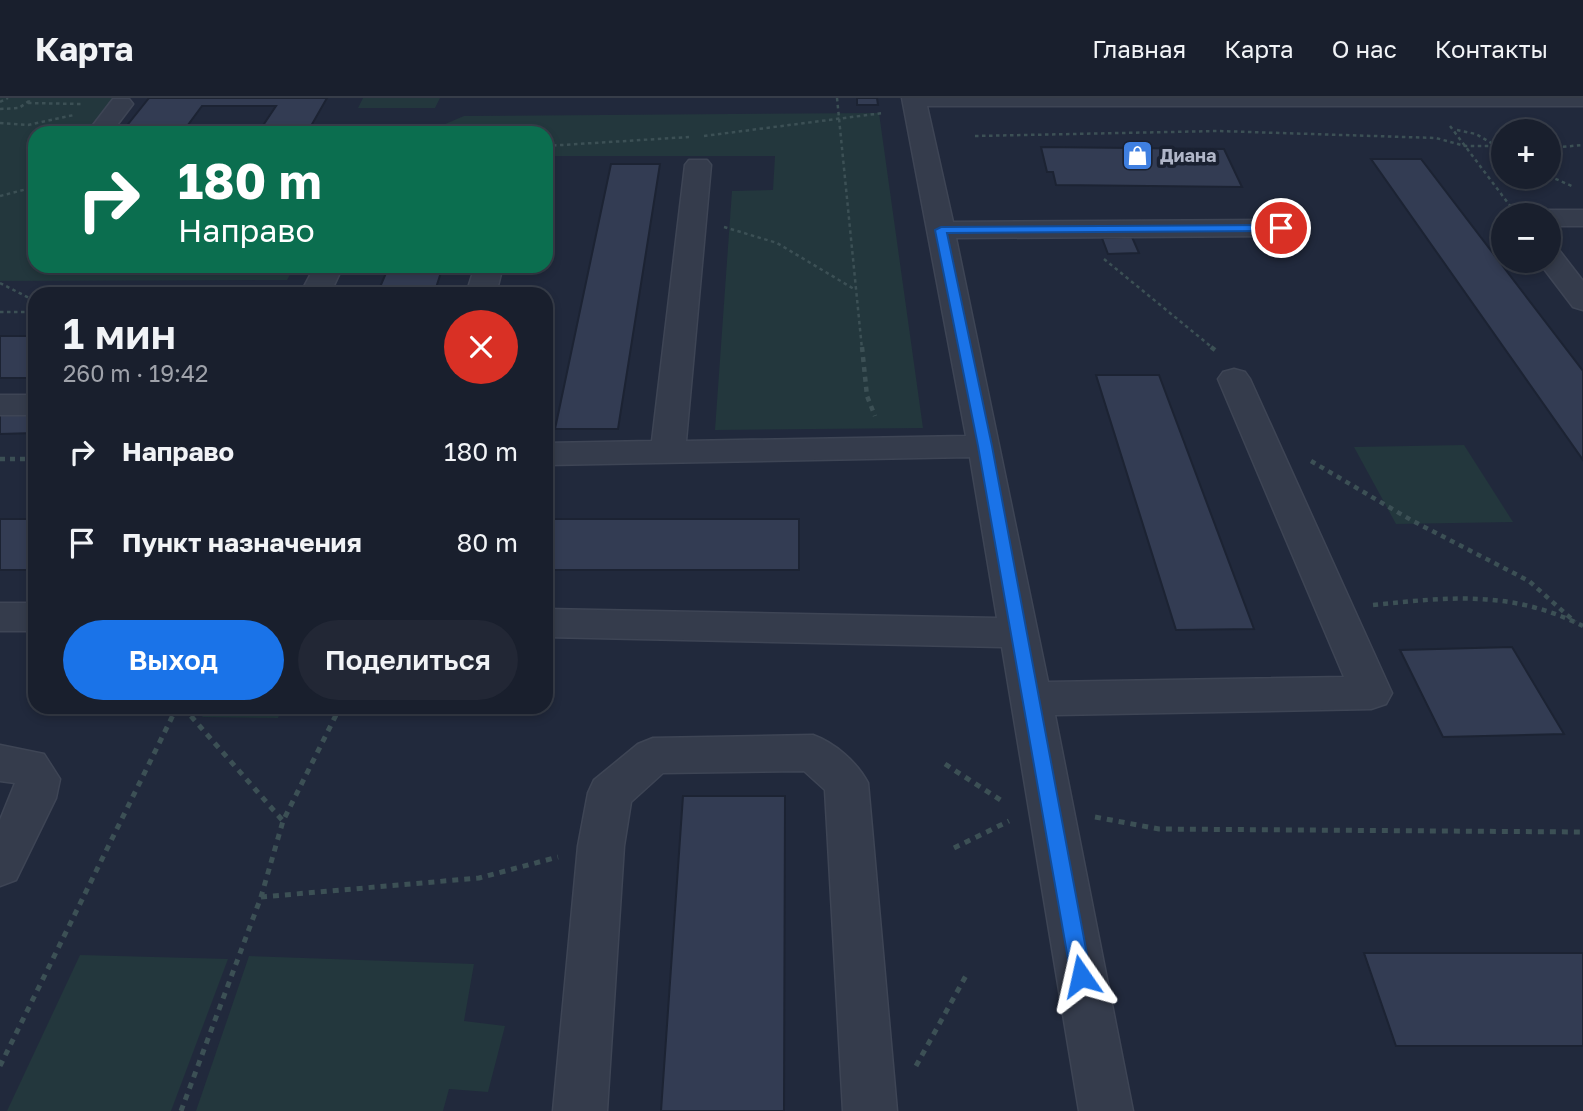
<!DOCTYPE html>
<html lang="ru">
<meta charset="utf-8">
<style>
:root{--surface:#191f2d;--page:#222735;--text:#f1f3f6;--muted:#9fa2aa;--line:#373d49;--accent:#1a73e8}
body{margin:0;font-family:"Golos Text",sans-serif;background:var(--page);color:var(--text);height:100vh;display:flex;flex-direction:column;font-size:26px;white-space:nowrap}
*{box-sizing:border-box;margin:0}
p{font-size:23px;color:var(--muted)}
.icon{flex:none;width:38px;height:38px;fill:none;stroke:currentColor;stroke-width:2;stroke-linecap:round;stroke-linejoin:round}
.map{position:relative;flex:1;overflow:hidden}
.panel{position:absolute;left:28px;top:189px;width:525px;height:427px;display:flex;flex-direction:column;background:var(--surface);border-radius:21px;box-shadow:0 4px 10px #0003,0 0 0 2px var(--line)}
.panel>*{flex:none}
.banner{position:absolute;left:28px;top:28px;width:525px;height:147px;border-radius:21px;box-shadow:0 4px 10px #0003,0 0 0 2px var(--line);background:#0b6e4f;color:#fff;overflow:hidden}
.controls{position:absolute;left:1491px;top:21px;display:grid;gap:14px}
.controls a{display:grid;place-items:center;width:70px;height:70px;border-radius:50%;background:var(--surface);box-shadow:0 4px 10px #0003,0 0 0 2px var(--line);font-size:35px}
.pin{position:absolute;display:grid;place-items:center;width:60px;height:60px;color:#fff;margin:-30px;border:4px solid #fff;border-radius:50%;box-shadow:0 2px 7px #0007}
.me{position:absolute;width:77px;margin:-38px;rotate:349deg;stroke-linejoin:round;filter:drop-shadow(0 0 5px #0008)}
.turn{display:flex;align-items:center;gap:24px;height:147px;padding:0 35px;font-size:32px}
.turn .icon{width:91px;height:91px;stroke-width:2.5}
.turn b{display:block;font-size:49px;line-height:60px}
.round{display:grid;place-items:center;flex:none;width:74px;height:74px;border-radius:37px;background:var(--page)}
.headline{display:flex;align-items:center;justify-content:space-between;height:119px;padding:0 35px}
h1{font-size:42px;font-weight:600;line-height:52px}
.cta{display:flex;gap:14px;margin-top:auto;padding:14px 35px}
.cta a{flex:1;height:80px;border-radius:42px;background:var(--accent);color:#fff;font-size:28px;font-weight:600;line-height:80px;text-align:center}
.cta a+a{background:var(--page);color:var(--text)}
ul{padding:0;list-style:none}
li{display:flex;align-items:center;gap:21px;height:91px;padding:0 35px}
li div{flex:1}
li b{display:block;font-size:26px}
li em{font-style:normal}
header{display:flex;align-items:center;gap:42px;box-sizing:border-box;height:98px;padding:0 35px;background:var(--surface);border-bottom:2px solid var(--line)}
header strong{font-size:33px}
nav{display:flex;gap:38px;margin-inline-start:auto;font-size:24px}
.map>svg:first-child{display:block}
.green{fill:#23373d}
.building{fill:#333c53;stroke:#1c2333;stroke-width:2}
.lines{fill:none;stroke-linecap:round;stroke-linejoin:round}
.minor-casing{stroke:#3e4555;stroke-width:3}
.path-far2{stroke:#3c5055;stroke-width:2.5;stroke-dasharray:3.5 3.5;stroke-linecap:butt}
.path-far1{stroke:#3c5055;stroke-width:4.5;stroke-dasharray:5 5;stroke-linecap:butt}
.path{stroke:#3c5055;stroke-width:5;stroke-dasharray:6 6;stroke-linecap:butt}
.minor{fill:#353c4c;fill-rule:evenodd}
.route{fill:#1a73e8;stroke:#114b97;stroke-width:2}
.labels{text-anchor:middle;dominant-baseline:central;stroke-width:7;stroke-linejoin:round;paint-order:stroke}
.far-poi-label{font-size:18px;font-weight:bold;fill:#b0b6c8;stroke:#1a2131;text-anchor:start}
</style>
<header>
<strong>Карта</strong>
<nav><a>Главная</a><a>Карта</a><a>О нас</a><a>Контакты</a></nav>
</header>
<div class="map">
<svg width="1583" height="1013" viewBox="0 0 1583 1013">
<rect width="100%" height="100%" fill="#21293c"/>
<!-- green -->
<g class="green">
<polygon points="0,0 115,0 86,35 35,35 35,97 28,105 35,106 35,168 295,168 287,182 0,183"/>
<polygon points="363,0 440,0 435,10 358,10"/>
<polygon points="879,15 923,330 715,332 732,93 773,92 775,58 546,58 546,35 424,35 464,18"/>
<polygon points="1464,347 1513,424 1396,426 1354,349"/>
<polygon points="206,609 283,609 278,620 202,619"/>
<polygon points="80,857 228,861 171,1013 7,1013"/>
<polygon points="249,858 474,866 464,923 505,928 488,994 449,991 443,1013 196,1013"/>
</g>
<!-- building -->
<g class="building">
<polygon points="149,0 327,0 307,35 258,35 276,8 202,8 182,35 121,35"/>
<polygon points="857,0 877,0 878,7 857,7"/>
<polygon points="1041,49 1224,51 1242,89 1056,87 1053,74 1047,74"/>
<polygon points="1371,61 1421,61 1583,273 1583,362"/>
<polygon points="611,66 660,66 618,331 555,331"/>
<polygon points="1132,139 1139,155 1108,156 1102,140"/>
<polygon points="389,168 443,168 434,196 377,196"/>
<rect x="0" y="238" width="35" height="42"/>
<polygon points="1096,277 1159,277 1254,531 1176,532"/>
<polygon points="35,313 35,335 0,336 0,314"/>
<rect x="0" y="421" width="35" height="51"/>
<rect x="546" y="421" width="253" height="51"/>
<polygon points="1512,549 1564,636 1443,639 1400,552"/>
<polygon points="683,698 785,698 784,1013 661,1013"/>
<polygon points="1364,855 1583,855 1583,948 1396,948"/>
</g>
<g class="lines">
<defs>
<g id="minor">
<polygon points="902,0 1583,0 1583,8 927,8 953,124 1281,122 1291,124 1295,130 1291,136 1281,138 956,140 1048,584 1344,579 1218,281 1223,274 1234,271 1245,274 1250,281 1392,595 1386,606 1371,611 1055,617 1133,1013 1079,1013 1002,549 546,539 546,511 997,520 970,359 546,367 546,345 652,343 685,67 689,62 707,62 711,67 686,343 966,338"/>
<polygon points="113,1 129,1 133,6 111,35 87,35"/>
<polygon points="1549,112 1583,112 1583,128 1549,128 1549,117 1537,117"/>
<polygon points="1549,150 1559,152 1583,183 1583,212 1573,209 1538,163 1549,163"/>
<polygon points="315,168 343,168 330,196 300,196"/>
<polygon points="475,168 503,168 496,196 466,196"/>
<rect x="0" y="297" width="35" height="20"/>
<rect x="0" y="505" width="35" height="28"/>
<path d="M 813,637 C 835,645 857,664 868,685 L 897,1013 L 843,1013 L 825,692 L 804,673 L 663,675 L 631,704 L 624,748 L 607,1013 L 553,1013 L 578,748 L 588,695 L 594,682 L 638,646 L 653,640 Z"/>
<polygon points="0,647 44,656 60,681 56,700 16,782 0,788 0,722 15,685 0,683"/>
</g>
</defs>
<!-- minor casing -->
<use href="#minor" class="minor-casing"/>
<!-- path-far2 -->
<g class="path-far2">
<polyline points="837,0 862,251"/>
<polyline points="0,4 8,0"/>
<polyline points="28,5 83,6"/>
<polyline points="0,11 19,10 29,3 27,0"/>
<polyline points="0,25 28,27 74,17"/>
<polyline points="1450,28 1517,117"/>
<polyline points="1457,32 1476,36 1503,52"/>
<polyline points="704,38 883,15"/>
<polyline points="975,38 1218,33 1436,40 1465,48 1503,48"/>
<polyline points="546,48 689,39"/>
<polyline points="1549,50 1583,47"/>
<polyline points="1549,78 1574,89"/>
<polyline points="0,98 35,89"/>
<polyline points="724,129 777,145 854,191"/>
<polyline points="1104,161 1214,251"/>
<polyline points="0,185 35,203"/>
<polyline points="0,214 35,214"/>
</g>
<!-- path-far1 -->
<g class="path-far1">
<polyline points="862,249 867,298 875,318"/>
<polyline points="1211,249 1219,255"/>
<polyline points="0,361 35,361"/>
<polyline points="1311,363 1411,422 1529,483 1575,524"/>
<path d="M 1373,507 C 1450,499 1511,492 1583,528"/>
</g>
<!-- path -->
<g class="path">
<polyline points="183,609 283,723"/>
<polyline points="945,666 1005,705"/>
<polyline points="1095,719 1159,731 1583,734"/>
<polyline points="954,750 1009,723"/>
<polyline points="261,799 479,780 558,759"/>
<polyline points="0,968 177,609"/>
<polyline points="916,968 968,874"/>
<polyline points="181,1013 261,799 283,723 340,609"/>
</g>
<!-- minor -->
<use href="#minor" class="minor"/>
</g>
<!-- route -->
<polygon class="route" points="1281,127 1285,128 1285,133 947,135 992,348 1091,878 1088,885 1081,888 1074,885 1071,878 978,348 935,132 941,129"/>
<!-- icons -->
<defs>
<symbol id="shop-square" viewBox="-11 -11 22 22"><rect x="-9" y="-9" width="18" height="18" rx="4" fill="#3f7fe0" stroke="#1a2131"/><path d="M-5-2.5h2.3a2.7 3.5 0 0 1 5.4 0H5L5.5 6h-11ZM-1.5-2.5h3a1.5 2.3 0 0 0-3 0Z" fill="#fff"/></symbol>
</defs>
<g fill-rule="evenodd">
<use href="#shop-square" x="1120" y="40" width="35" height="35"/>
</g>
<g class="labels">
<!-- far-poi labels -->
<g class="far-poi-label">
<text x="1160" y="57">Диана</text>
</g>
</g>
</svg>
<div class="controls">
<a>+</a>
<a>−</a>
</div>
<div class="pin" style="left:1281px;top:130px;background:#d93025"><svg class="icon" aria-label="arrive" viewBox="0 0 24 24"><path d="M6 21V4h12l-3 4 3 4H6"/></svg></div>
<svg class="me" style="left:1081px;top:878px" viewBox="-20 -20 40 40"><path d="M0-17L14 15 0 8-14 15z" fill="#1a73e8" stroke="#fff" stroke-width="4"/></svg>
<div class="banner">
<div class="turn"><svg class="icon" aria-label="right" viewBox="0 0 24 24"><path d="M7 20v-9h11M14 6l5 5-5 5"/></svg><div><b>180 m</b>Направо</div></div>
</div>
<section class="panel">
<div class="headline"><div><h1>1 мин</h1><p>260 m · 19:42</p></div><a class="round" style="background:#d93025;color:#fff"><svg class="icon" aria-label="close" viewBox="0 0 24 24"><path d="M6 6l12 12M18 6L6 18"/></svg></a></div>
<ul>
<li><svg class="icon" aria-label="right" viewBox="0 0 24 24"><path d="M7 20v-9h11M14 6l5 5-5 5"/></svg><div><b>Направо</b></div><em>180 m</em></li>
<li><svg class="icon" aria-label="arrive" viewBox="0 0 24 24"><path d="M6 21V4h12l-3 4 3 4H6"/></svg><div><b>Пункт назначения</b></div><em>80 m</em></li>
</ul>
<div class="cta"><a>Выход</a><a>Поделиться</a></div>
</section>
</div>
